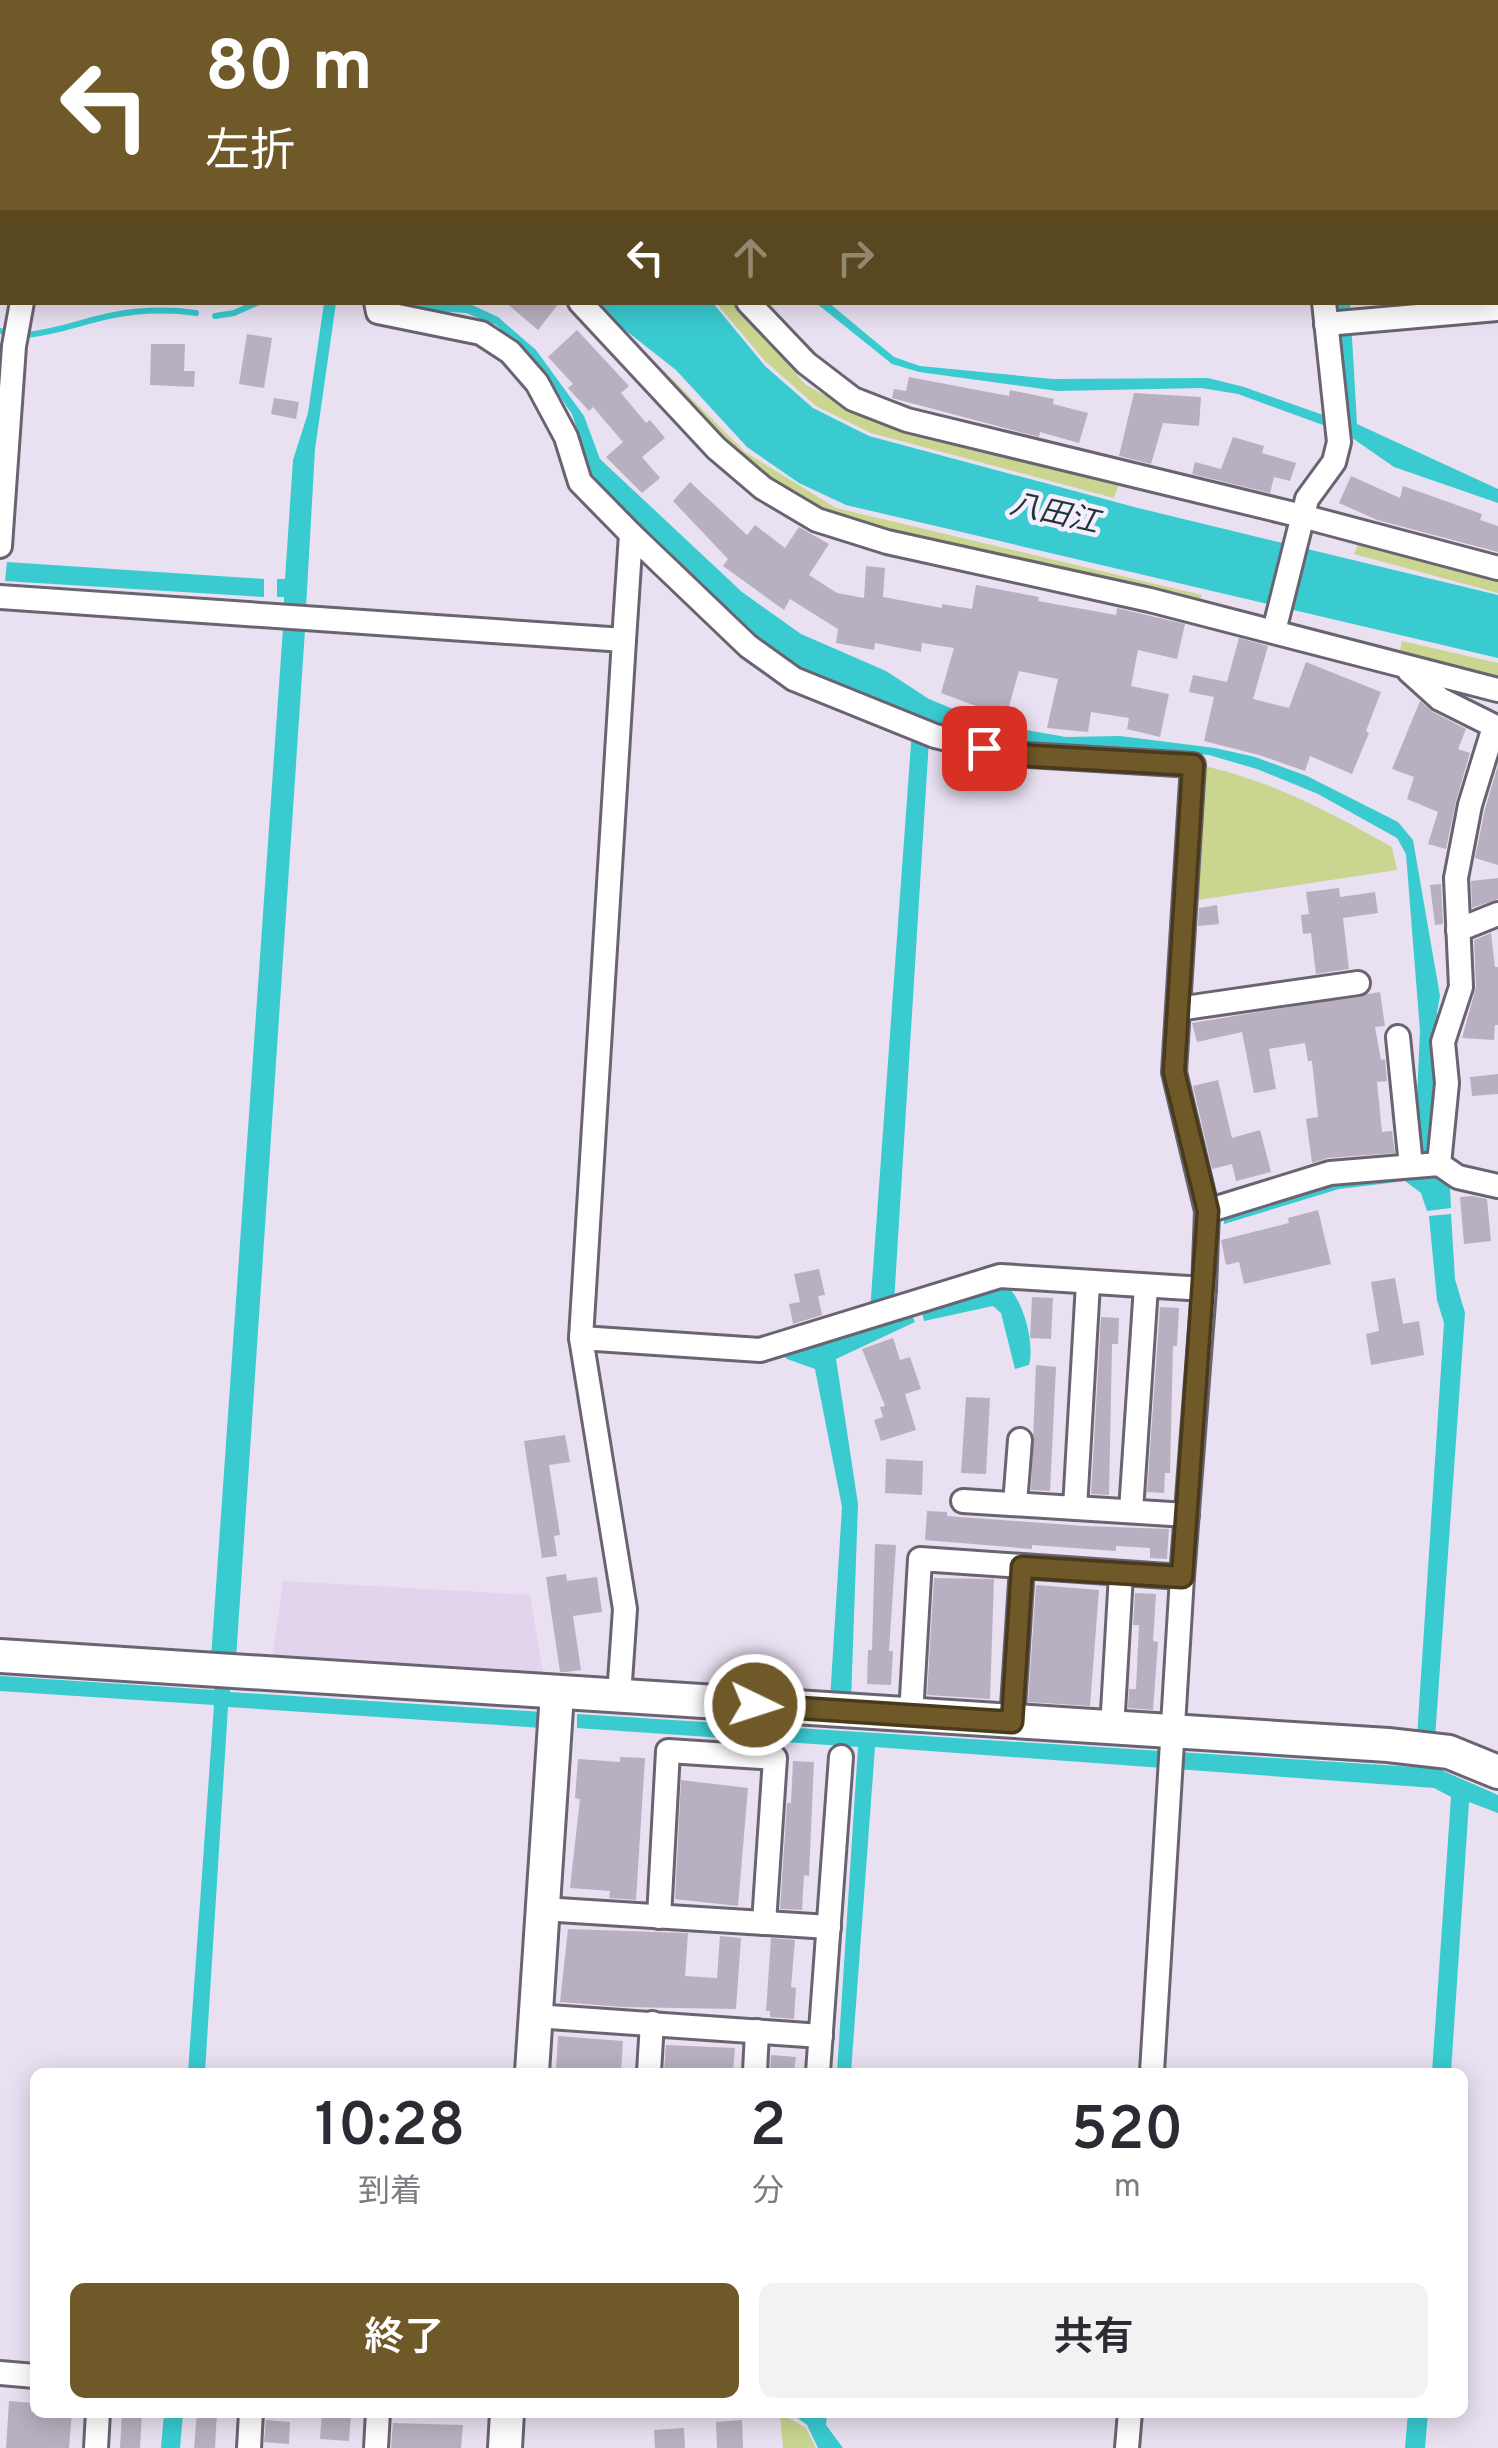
<!DOCTYPE html>
<html lang="ja">
<meta charset="utf-8">
<style>
:root{--surface:#fff;--page:#f2f2f3;--text:#2b2b33;--muted:#7c7c81;--accent:#705929}
body{margin:0;font-family:Overpass,"Noto Sans JP",sans-serif;background:var(--page);color:var(--text);height:100vh;display:flex;flex-direction:column;font-size:38px;white-space:nowrap}
*{box-sizing:border-box;margin:0}
p{font-size:32px;color:var(--muted)}
.icon{flex:none;width:55px;height:55px;fill:none;stroke:currentColor;stroke-width:2;stroke-linecap:round;stroke-linejoin:round}
.map{position:relative;flex:1;overflow:hidden}
.details{position:absolute;left:30px;top:2068px;width:1438px;height:350px;display:flex;flex-direction:column;background:var(--surface);border-radius:15px;box-shadow:0 5px 25px #0003}
.details>*{flex:none}
.hud{position:absolute;left:0px;top:0px;width:1500px;height:305px;box-shadow:0 5px 25px #0003;background:#705929;color:#fff;overflow:hidden}
.pin{position:absolute;display:grid;place-items:center;width:85px;height:85px;color:#fff;margin:-42px;border-radius:20px;box-shadow:0 5px 15px #0006}
.me{position:absolute;width:110px;margin:-55px;rotate:94deg;stroke-linejoin:round;filter:drop-shadow(0 0 8px #0008)}
.turn{display:flex;align-items:center;gap:35px;height:210px;padding:0 40px;font-size:45px}
.turn .icon{width:130px;height:130px;stroke-width:2.5}
.turn b{display:block;font-size:70px;line-height:85px}
.lanes{display:flex;align-items:center;height:95px;padding:0 40px;background:#0003;justify-content:center;gap:50px;direction:ltr}
.lanes .off{opacity:.35}
.eta{display:flex;justify-content:space-evenly;align-items:center;height:170px;text-align:center}
.eta b{font-size:60px;font-weight:600;line-height:70px}
.button{display:flex;gap:20px;margin-top:auto;padding:20px 40px}
.button a{flex:1;height:115px;border-radius:15px;background:var(--accent);color:#fff;font-size:40px;font-weight:600;line-height:115px;text-align:center}
.button a+a{background:var(--page);color:var(--text)}
.map>svg:first-child{display:block}
.built{fill:#e1d4ec}
.green{fill:#cad590}
.water{fill:#39cbd0}
.lines{fill:none;stroke-linecap:round;stroke-linejoin:round}
.stream{stroke:#39cbd0;stroke-width:6}
.building{fill:#b8b0c0}
.street-casing{stroke:#6a6372;stroke-width:28}
.secondary-casing{stroke:#6a6372;stroke-width:38}
.street{stroke:#fff;stroke-width:22}
.secondary{stroke:#fff;stroke-width:32}
.route-casing{stroke:#493a1b;stroke-width:25}
.route{stroke:#705929;stroke-width:18}
.labels{text-anchor:middle;dominant-baseline:central;stroke-width:9;stroke-linejoin:round;paint-order:stroke}
.water-label{font-size:30px;font-style:italic;fill:#1f3637;stroke:#f6edff}
</style>
<div class="map">
<svg width="1498" height="2448" viewBox="0 0 1498 2448">
<rect width="100%" height="100%" fill="#e9e0f1"/>
<!-- built -->
<polygon class="built" points="283,1581 530,1595 544,1679 272,1660"/>
<!-- green -->
<g class="green">
<polygon points="716,303 733,303 806,385 877,423 1118,486 1114,498 871,433 816,406 765,361"/>
<polygon points="654,361 745,452 836,508 1202,595 1199,606 830,515 746,464 646,365"/>
<polygon points="1358,544 1498,582 1498,593 1354,554"/>
<polygon points="1402,641 1498,663 1498,678 1399,655"/>
<path d="M 1205,766 C 1274,782 1331,813 1392,847 L 1397,870 L 1198,900 Z"/>
<polygon points="780,2413 806,2428 816,2448 783,2448"/>
</g>
<!-- water -->
<g class="water">
<polygon points="324,303 336,303 315,449 306,608 284,607 284,597 277,597 277,579 285,579 293,460 308,413"/>
<polygon points="386,303 470,304 498,317 536,350 584,416 600,459 742,592 801,634 886,671 929,699 987,723 1066,737 1120,736 1215,748 1255,757 1307,776 1398,822 1413,840 1440,996 1437,1012 1439,1086 1432,1154 1419,1155 1417,1097 1420,1031 1406,854 1397,838 1318,794 1257,769 1209,755 1121,747 1084,749 929,740 894,1303 910,1311 915,1322 836,1359 858,1504 851,1701 830,1700 842,1507 815,1369 787,1359 779,1352 870,1311 913,716 803,675 688,579 594,480 572,414 534,359 496,325 466,313 407,309"/>
<polygon points="595,303 713,303 765,366 813,408 869,436 1138,508 1498,595 1498,658 846,505 799,483 747,447 676,370 611,319"/>
<polygon points="816,303 829,303 894,357 920,366 1053,379 1208,378 1244,387 1346,423 1338,303 1350,303 1357,424 1498,489 1498,503 1394,467 1345,433 1238,394 1201,388 1058,391 919,372 892,364"/>
<polygon points="7,562 264,579 264,597 5,581"/>
<polygon points="283,628 305,630 236,1659 211,1658"/>
<polygon points="1432,1175 1450,1188 1451,1208 1427,1211 1421,1193 1405,1181 1339,1189 1224,1224 1224,1214 1338,1181"/>
<polygon points="1451,1214 1455,1279 1465,1313 1435,1738 1417,1737 1444,1323 1437,1300 1429,1216"/>
<path d="M 1005,1284 C 1023,1298 1035,1343 1029,1365 L 1015,1369 L 1001,1313 L 993,1306 L 924,1321 L 921,1308 Z"/>
<polygon points="0,1676 214,1690 216,1687 230,1688 230,1692 543,1712 542,1728 228,1707 205,2072 188,2072 214,1705 0,1691"/>
<polygon points="577,1714 1415,1767 1432,1766 1498,1795 1498,1813 1469,1802 1451,2072 1432,2072 1451,1797 1434,1788 875,1747 851,2072 837,2072 858,1747 577,1728"/>
<polygon points="164,2413 183,2413 180,2448 161,2448"/>
<polygon points="791,2413 827,2413 826,2425 843,2448 818,2448 807,2425"/>
<polygon points="1408,2413 1428,2413 1425,2448 1405,2448"/>
</g>
<g class="lines">
<!-- stream -->
<g class="stream">
<polyline points="215,316 234,313 259,302"/>
<polyline points="0,331 4,332"/>
<path d="M 25,335 C 59,332 79,322 109,316 C 138,310 167,309 196,313"/>
</g>
</g>
<!-- building -->
<g class="building">
<polygon points="505,302 560,302 538,330"/>
<polygon points="577,330 629,386 621,393 646,423 650,420 665,438 642,457 660,478 642,493 606,457 623,442 593,407 589,411 568,388 573,384 548,357"/>
<polygon points="247,334 272,338 264,388 239,384"/>
<polygon points="151,344 185,344 184,371 195,371 194,387 150,385"/>
<polygon points="909,377 1009,396 1010,390 1054,399 1053,404 1088,413 1079,443 1040,432 1039,437 892,398 894,389 906,391"/>
<polygon points="1134,393 1201,397 1199,426 1163,423 1151,464 1119,456"/>
<polygon points="274,398 299,402 296,419 271,414"/>
<polygon points="1233,437 1264,446 1262,453 1296,463 1290,481 1274,477 1270,493 1192,474 1195,462 1221,469"/>
<polygon points="1351,476 1400,498 1403,486 1482,514 1480,520 1498,526 1498,552 1377,520 1339,503"/>
<polygon points="690,482 747,535 755,525 785,548 799,527 829,544 809,575 837,593 864,598 866,566 885,568 883,597 942,608 942,604 972,609 976,585 1039,597 1038,601 1116,615 1117,608 1185,624 1177,659 1138,650 1131,686 1169,694 1160,737 1127,729 1129,718 1091,712 1088,732 1047,728 1058,679 1019,671 1006,717 941,693 954,648 922,643 921,652 875,643 874,650 836,643 838,629 790,599 784,610 723,566 728,559 673,501"/>
<polygon points="1239,638 1268,646 1253,699 1289,708 1306,662 1381,692 1366,731 1369,733 1352,774 1310,756 1305,771 1259,755 1204,741 1214,697 1189,692 1193,675 1227,682"/>
<polygon points="1420,701 1433,712 1466,729 1458,749 1470,753 1456,801 1446,849 1428,844 1438,812 1407,799 1414,777 1392,769"/>
<polygon points="1498,765 1498,865 1475,858 1485,809"/>
<polygon points="1498,878 1498,899 1472,908 1471,881"/>
<polygon points="1441,884 1443,924 1435,925 1430,885"/>
<polygon points="1339,888 1340,897 1375,892 1378,913 1343,918 1349,969 1316,974 1311,933 1303,934 1301,915 1309,914 1306,892"/>
<polygon points="1217,905 1219,924 1198,926 1199,908"/>
<polygon points="1491,933 1495,967 1498,967 1498,1025 1495,1025 1494,1040 1462,1038 1476,987 1474,940"/>
<polygon points="1380,992 1385,1026 1375,1027 1381,1060 1385,1059 1387,1081 1377,1082 1382,1132 1392,1131 1395,1153 1328,1158 1312,1163 1306,1119 1318,1117 1312,1061 1308,1061 1305,1043 1269,1049 1276,1089 1254,1093 1242,1032 1197,1042 1192,1023"/>
<polygon points="1498,1074 1498,1094 1472,1096 1470,1077"/>
<polygon points="1218,1080 1232,1138 1260,1130 1271,1172 1236,1181 1232,1164 1212,1169 1193,1086"/>
<polygon points="1472,1196 1487,1199 1491,1241 1464,1244 1460,1197"/>
<polygon points="1318,1210 1331,1264 1244,1284 1239,1262 1226,1265 1221,1240 1289,1223 1288,1218"/>
<polygon points="819,1269 825,1295 818,1296 822,1315 793,1324 789,1304 800,1302 794,1274"/>
<polygon points="1395,1278 1403,1324 1419,1321 1424,1355 1371,1365 1366,1334 1379,1331 1371,1282"/>
<polygon points="1032,1297 1053,1298 1051,1339 1030,1338"/>
<polygon points="1160,1307 1179,1308 1177,1346 1173,1346 1170,1473 1165,1473 1164,1493 1147,1492"/>
<polygon points="1101,1317 1119,1318 1118,1344 1112,1344 1109,1495 1091,1494"/>
<polygon points="893,1338 900,1360 910,1357 921,1389 905,1394 916,1430 881,1441 874,1420 883,1417 880,1407 885,1406 862,1349"/>
<polygon points="1036,1365 1056,1367 1050,1491 1031,1490"/>
<polygon points="966,1397 990,1398 986,1474 961,1473"/>
<polygon points="565,1435 570,1462 549,1465 560,1535 554,1536 557,1556 542,1558 524,1441"/>
<polygon points="886,1459 923,1461 922,1495 885,1493"/>
<polygon points="927,1511 947,1512 947,1516 1084,1526 1169,1529 1167,1559 1150,1558 1150,1548 1116,1546 1116,1551 1032,1545 1032,1549 925,1540"/>
<polygon points="875,1544 896,1545 889,1651 893,1651 891,1685 867,1684 868,1650 872,1650"/>
<polygon points="566,1574 567,1581 597,1577 602,1612 573,1616 581,1670 566,1672 560,1672 546,1577"/>
<polygon points="934,1578 994,1579 990,1699 927,1695"/>
<polygon points="1036,1585 1099,1590 1090,1706 1028,1702"/>
<polygon points="1135,1593 1156,1594 1153,1641 1158,1642 1153,1710 1128,1708 1129,1689 1136,1689 1139,1625 1133,1625"/>
<polygon points="620,1757 645,1758 636,1900 609,1898 610,1891 570,1888 580,1799 575,1798 578,1759 620,1762"/>
<polygon points="793,1761 814,1762 809,1876 804,1875 802,1910 780,1909 787,1803 791,1803"/>
<polygon points="681,1780 748,1788 738,1906 675,1899"/>
<polygon points="568,1929 688,1933 685,1976 717,1978 720,1936 741,1938 736,2009 622,2007 560,2002"/>
<polygon points="771,1938 795,1940 791,1987 796,1988 794,2019 770,2017 770,2011 766,2011"/>
<polygon points="558,2036 623,2041 621,2072 556,2069"/>
<polygon points="666,2045 735,2048 733,2072 664,2072"/>
<polygon points="771,2055 796,2057 794,2072 770,2072"/>
<polygon points="9,2401 32,2403 31,2412 72,2412 69,2448 6,2448"/>
<polygon points="122,2412 142,2412 140,2448 120,2448"/>
<polygon points="197,2412 217,2412 215,2448 194,2448"/>
<polygon points="322,2412 351,2414 349,2441 320,2439"/>
<polygon points="266,2420 290,2422 289,2444 264,2442"/>
<polygon points="742,2420 743,2448 717,2448 716,2422"/>
<polygon points="393,2423 463,2425 461,2448 391,2448"/>
<polygon points="684,2428 685,2448 655,2448 654,2430"/>
</g>
<g class="lines">
<defs>
<g id="street">
<polyline points="7,0 8,2"/>
<polyline points="135,0 135,2"/>
<polyline points="234,0 235,2"/>
<polyline points="703,0 703,2"/>
<polyline points="807,0 807,2"/>
<polyline points="1298,0 1298,2"/>
<polyline points="1469,0 1470,2"/>
<polyline points="281,2 281,0"/>
<polyline points="577,2 578,0"/>
<polyline points="0,235 2,236"/>
<polyline points="376,302 378,312 481,333 510,352 537,383 566,437 580,482 631,534"/>
<polyline points="580,302 716,448 763,488 817,520 887,542 1150,600 1498,690"/>
<polyline points="748,302 806,363 853,399 907,420 1302,516 1498,568"/>
<polyline points="1326,324 1498,309"/>
<polyline points="0,546 14,346 22,302"/>
<polyline points="0,597 624,640 581,1338 625,1609 619,1696"/>
<polyline points="1274,631 1307,499 1334,462 1339,442 1324,302"/>
<polyline points="1409,671 1440,699 1498,728"/>
<polyline points="1458,930 1498,914"/>
<polyline points="1178,1009 1358,983"/>
<polyline points="1398,1037 1411,1166"/>
<polyline points="1439,1164 1447,1083 1443,1042 1461,987 1456,878 1470,805 1494,727"/>
<polyline points="1207,1211 1330,1173 1439,1164 1458,1177 1498,1186"/>
<polyline points="581,1338 760,1350 1000,1276 1204,1289 1207,1211 1174,1072 1193,765 1012,754 935,736 794,679 748,646 631,534 624,640"/>
<polyline points="963,1501 1187,1515"/>
<polyline points="1015,1504 1020,1440"/>
<polyline points="1075,1508 1088,1283"/>
<polyline points="1131,1511 1146,1286"/>
<polyline points="911,1715 920,1559 1182,1577"/>
<polyline points="1012,1722 1022,1567"/>
<polyline points="1112,1729 1121,1574"/>
<polyline points="542,1909 829,1927"/>
<polyline points="659,1917 668,1751 775,1758 764,1923"/>
<polyline points="535,2016 821,2036"/>
<polyline points="649,2072 652,2023"/>
<polyline points="755,2072 757,2031"/>
<polyline points="818,2072 841,1757"/>
<polyline points="1152,2072 1182,1577 1204,1289"/>
<polyline points="0,2373 35,2376"/>
<polyline points="96,2448 98,2412"/>
<polyline points="249,2448 251,2412"/>
<polyline points="376,2448 378,2412"/>
<polyline points="1127,2448 1130,2412"/>
</g>
<g id="secondary">
<polyline points="0,1656 1388,1745 1449,1752 1498,1772"/>
<polyline points="532,2072 557,1693"/>
<polyline points="505,2448 507,2412"/>
</g>
</defs>
<!-- street casing -->
<use href="#street" class="street-casing"/>
<!-- secondary casing -->
<use href="#secondary" class="secondary-casing"/>
<!-- street -->
<use href="#street" class="street"/>
<!-- secondary -->
<use href="#secondary" class="secondary"/>
</g>
<g class="lines">
<defs>
<polyline id="route" points="755,1705 1012,1722 1022,1567 1182,1577 1208,1211 1174,1072 1193,765 1032,756 984,748"/>
</defs>
<!-- route casing -->
<use href="#route" class="route-casing"/>
<!-- route -->
<use href="#route" class="route"/>
</g>
<g class="labels">
<!-- water labels -->
<g class="water-label">
<text transform="translate(1054 515) rotate(13)">八田江</text>
</g>
</g>
</svg>
<div class="pin" style="left:984px;top:748px;background:#d93025"><svg class="icon" aria-label="arrive" viewBox="0 0 24 24"><path d="M6 21V4h12l-3 4 3 4H6"/></svg></div>
<svg class="me" style="left:755px;top:1705px" viewBox="-20 -20 40 40"><circle r="17" fill="#705929" stroke="#fff" stroke-width="3"/><path d="M0-11L8 9 0 5-8 9z" fill="#fff"/></svg>
<div class="hud">
<div class="turn"><svg class="icon" aria-label="left" viewBox="0 0 24 24"><path d="M17 20v-9H6M10 6l-5 5 5 5"/></svg><div><b>80 m</b>左折</div></div>
<div class="lanes"><svg class="icon" aria-label="left" viewBox="0 0 24 24"><path d="M17 20v-9H6M10 6l-5 5 5 5"/></svg><svg class="icon off" aria-label="ahead" viewBox="0 0 24 24"><path d="M12 20V5M6 11l6-6 6 6"/></svg><svg class="icon off" aria-label="right" viewBox="0 0 24 24"><path d="M7 20v-9h11M14 6l5 5-5 5"/></svg></div>
</div>
<section class="details">
<div class="eta">
<div><b>10:28</b><p>到着</p></div>
<div><b>2</b><p>分</p></div>
<div><b>520</b><p>m</p></div>
</div>
<div class="button"><a>終了</a><a>共有</a></div>
</section>
</div>
